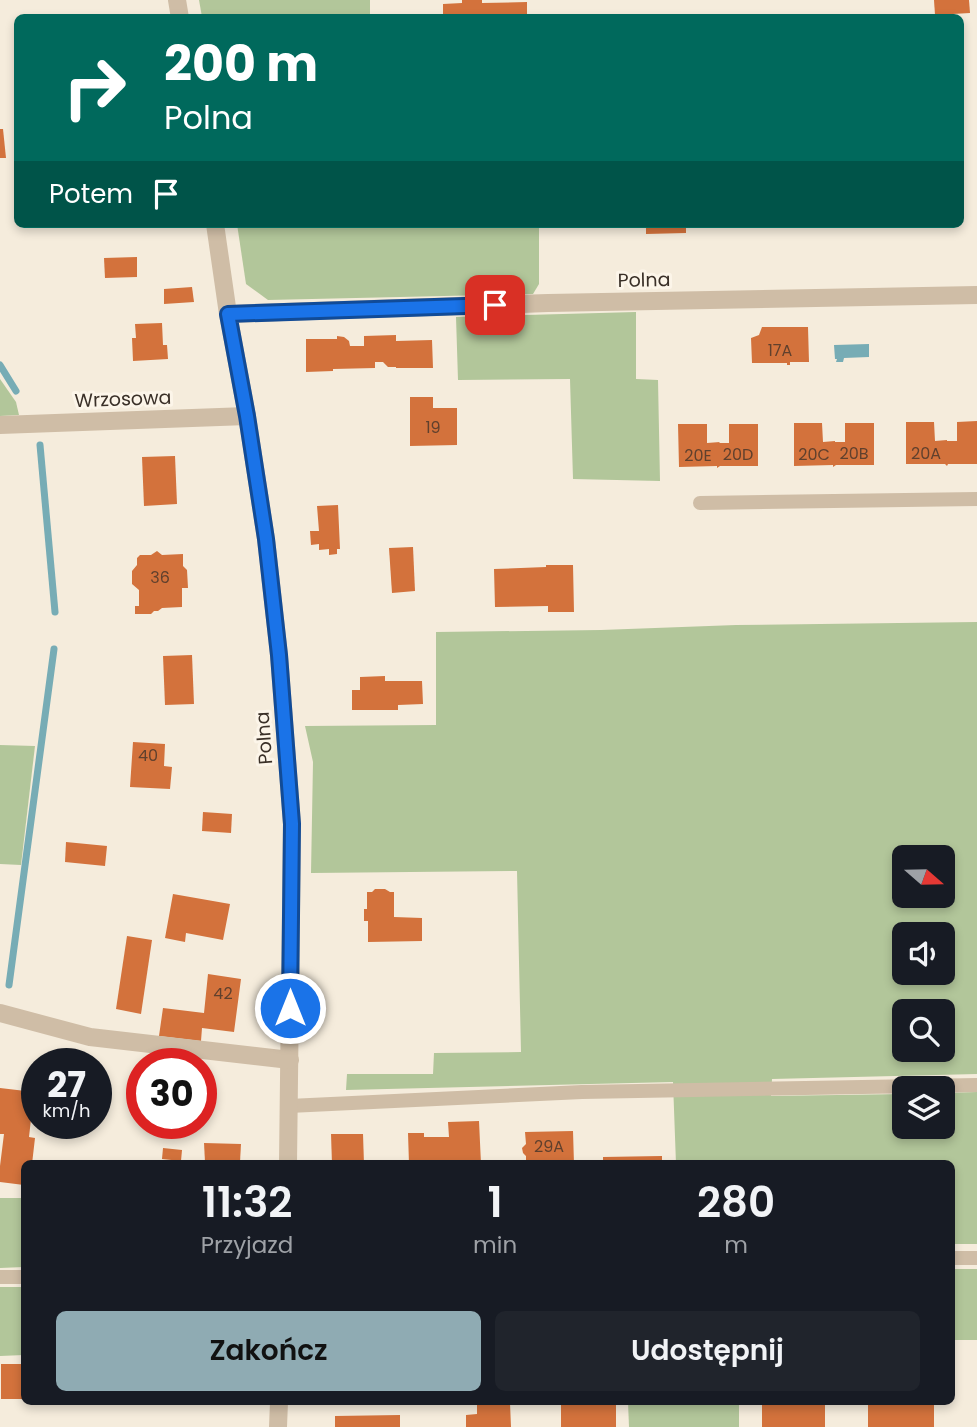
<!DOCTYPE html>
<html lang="pl">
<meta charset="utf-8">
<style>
:root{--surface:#171b24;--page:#20242c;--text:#f1f3f6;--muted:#9ea1a6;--accent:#8fabb3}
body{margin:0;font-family:Poppins,sans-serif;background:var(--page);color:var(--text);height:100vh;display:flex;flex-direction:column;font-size:26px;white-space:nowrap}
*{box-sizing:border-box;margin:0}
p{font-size:23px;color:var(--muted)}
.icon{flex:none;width:38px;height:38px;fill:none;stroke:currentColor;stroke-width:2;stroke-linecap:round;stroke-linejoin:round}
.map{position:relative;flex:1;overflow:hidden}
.sheet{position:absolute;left:21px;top:1160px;width:934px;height:245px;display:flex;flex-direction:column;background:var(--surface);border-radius:10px;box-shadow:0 4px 10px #0003}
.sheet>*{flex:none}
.banner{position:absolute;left:14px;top:14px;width:950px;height:214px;border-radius:10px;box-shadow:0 4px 10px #0003;background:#00695c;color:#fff;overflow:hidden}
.needle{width:46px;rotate:110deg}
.fabs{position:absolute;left:892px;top:845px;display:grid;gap:14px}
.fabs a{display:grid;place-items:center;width:63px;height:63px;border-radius:10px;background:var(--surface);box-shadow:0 4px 10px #0003;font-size:35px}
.speed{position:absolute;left:21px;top:1048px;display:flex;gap:14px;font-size:35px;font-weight:700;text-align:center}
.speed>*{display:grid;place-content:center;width:91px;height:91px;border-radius:50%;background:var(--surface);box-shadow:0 4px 10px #0003;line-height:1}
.speed small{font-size:18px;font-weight:400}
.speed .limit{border:10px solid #d22;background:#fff;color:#111}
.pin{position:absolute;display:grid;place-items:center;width:60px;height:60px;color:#fff;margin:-30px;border-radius:14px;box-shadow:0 4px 10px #0006}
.me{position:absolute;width:77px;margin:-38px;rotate:0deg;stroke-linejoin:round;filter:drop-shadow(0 0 5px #0008)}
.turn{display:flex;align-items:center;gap:24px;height:147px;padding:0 35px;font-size:32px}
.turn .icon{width:91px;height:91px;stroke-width:2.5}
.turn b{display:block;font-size:49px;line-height:60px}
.then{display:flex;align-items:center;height:66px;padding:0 35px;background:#0003;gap:14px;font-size:26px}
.eta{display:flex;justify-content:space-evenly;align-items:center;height:119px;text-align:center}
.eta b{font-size:42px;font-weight:600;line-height:49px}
.action{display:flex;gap:14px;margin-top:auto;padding:14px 35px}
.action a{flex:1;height:80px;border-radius:10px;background:var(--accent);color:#111;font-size:28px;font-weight:600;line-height:80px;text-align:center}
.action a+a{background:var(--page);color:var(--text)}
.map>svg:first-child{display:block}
.green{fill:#b2c69a;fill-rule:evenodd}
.water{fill:#77acb5}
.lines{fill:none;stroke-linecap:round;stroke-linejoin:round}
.stream{stroke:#77acb5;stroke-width:7}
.building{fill:#d3723c}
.lane{stroke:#cfbda6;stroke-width:14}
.street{stroke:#cfbda6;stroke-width:18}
.route-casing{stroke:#114b97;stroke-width:18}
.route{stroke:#1a73e8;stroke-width:12}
.labels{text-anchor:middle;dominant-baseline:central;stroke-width:6;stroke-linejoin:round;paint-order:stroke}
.number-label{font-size:16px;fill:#60402d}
.street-label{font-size:19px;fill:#3a3028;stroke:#fcf5e9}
</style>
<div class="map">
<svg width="977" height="1427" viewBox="0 0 977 1427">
<rect width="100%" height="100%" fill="#f5ecdc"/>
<!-- green -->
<g class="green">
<polygon points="199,0 370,0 370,17 202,17"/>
<polygon points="237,224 539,224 539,284 533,294 268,300 246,284"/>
<polygon points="636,312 636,379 658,380 660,481 573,479 570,379 458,380 456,317"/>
<polygon points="0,379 16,402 19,415 0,416"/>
<path d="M 977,622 L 977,1074 L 772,1079 L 771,1096 L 905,1094 L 905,1127 L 943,1127 L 943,1093 L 977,1092 L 977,1244 L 952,1244 L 952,1164 L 676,1164 L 673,1082 L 346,1090 L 347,1074 L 433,1074 L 434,1053 L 521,1052 L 517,871 L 311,873 L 313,762 L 305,726 L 436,725 L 436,632 L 601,630 L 736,625 ZM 905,858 L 943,858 L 943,896 L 905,896 ZM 905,934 L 943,934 L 943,973 L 905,973 ZM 905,1012 L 943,1012 L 943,1050 L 905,1050 Z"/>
<polygon points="0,745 35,746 21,865 0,864"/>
<polygon points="0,1198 24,1198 24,1267 0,1268"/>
<rect x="952" y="1269" width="25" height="71"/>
<polygon points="0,1287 24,1287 24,1355 0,1356"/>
<polygon points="628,1402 739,1402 739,1427 629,1427"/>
</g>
<!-- water -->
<polygon class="water" points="869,344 869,357 844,358 843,362 836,362 837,359 835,359 834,345"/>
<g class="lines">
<!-- stream -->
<g class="stream">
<polyline points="0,365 16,391"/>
<polyline points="40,445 55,612"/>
<polyline points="9,985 54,649"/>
</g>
</g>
<!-- building -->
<g class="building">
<polygon points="462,0 482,0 482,3 527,2 527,18 443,18 443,4 462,3"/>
<polygon points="934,0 969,0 970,13 935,15"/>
<polygon points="0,129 3,129 6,158 0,158"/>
<polygon points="646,224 686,224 686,233 646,234"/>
<polygon points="137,257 137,277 105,278 104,258"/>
<polygon points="192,287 194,302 164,304 164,289"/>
<polygon points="162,323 163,345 167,345 168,359 133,361 132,338 136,338 135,324"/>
<polygon points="762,327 808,327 809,362 790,362 790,365 787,365 787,363 752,363 751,338 759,335"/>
<polygon points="396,335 396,341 432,340 433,368 396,368 396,367 388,367 383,362 375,362 375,368 333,369 333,371 306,372 306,339 337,339 337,336 344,337 349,341 350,346 364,346 364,336"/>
<polygon points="410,397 433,397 433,408 457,408 457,445 410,446"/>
<polygon points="977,421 977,464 948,464 947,466 945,464 906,464 906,422 934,422 935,441 947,440 947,441 957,441 957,422"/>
<polygon points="794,423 822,423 823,442 835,441 835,442 845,442 845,423 874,423 874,465 836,465 833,467 833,465 794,466"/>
<polygon points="678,424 707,424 707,443 720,442 719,443 729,443 729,424 758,424 758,466 720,466 717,468 717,466 679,467"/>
<polygon points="175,456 177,504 144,506 142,457"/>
<polygon points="338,505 340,549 337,549 337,554 329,555 329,549 319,550 319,544 311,545 310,531 319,531 317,506"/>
<polygon points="413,547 415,591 392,593 389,548"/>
<polygon points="157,551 162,555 183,554 183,566 187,570 188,588 182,588 182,607 162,608 158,611 154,611 151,614 135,614 135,606 139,606 139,590 132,584 132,571 137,565 137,558 140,555 151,555"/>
<polygon points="546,565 573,565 574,612 548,612 548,606 495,607 494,569 546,567"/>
<polygon points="192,655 194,704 165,705 163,656"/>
<polygon points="385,676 385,681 422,681 423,704 398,705 398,710 352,710 352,690 360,690 360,677"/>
<polygon points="133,742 165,744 164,766 172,767 170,789 130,787"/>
<polygon points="203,812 232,814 231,833 202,831"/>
<polygon points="66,842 107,846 105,866 65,862"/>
<polygon points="375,889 385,889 390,892 394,892 394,917 422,918 422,941 368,942 368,921 364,921 364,909 367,909 367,892 372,892"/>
<polygon points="173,894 230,904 223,940 186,933 185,942 165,938"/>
<polygon points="127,936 152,940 141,1014 116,1009"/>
<polygon points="208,974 241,979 234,1032 202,1028 201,1041 159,1036 163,1008 204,1013"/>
<polygon points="141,1076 142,1076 142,1113 133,1111"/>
<polygon points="0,1088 34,1092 29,1137 35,1138 32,1164 24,1164 24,1185 0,1182 0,1166 4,1134 0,1134"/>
<polygon points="479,1121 481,1164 409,1164 408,1133 424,1133 424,1137 449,1137 448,1122"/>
<polygon points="573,1131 574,1164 526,1164 526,1156 523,1153 522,1148 526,1144 525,1132"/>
<polygon points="331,1134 363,1134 364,1164 332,1164"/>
<polygon points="204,1143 241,1144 240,1162 205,1162"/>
<polygon points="163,1148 182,1150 181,1161 162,1159"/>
<polygon points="662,1156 662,1164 603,1164 603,1157"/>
<rect x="1" y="1364" width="23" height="35"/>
<rect x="109" y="1402" width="36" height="3"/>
<rect x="561" y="1402" width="55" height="25"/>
<rect x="762" y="1402" width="63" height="25"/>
<rect x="868" y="1402" width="66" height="25"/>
<polygon points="477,1403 510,1403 511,1427 466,1427 466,1415 477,1414"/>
<polygon points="400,1415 400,1427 335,1427 335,1416"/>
</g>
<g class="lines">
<!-- lane -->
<g class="lane">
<polyline points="700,503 977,499"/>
<polyline points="289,1106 582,1092 977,1085"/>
<polyline points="952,1258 977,1258"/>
<polyline points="0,1277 24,1277"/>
</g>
<!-- street -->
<g class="street">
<polyline points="177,0 180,18"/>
<polyline points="215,224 228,314 247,416 266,539 279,655 292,824 288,1164"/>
<polyline points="228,314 548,303 977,295"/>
<polyline points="0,425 247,416"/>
<polyline points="0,1013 90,1037 290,1060"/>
<polyline points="278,1427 279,1402"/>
</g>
</g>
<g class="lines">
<defs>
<polyline id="route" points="290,1008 292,824 279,655 266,539 247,416 228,314 495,305"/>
</defs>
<!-- route casing -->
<use href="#route" class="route-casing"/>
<!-- route -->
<use href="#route" class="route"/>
</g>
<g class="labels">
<!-- number labels -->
<g class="number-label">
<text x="780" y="350">17A</text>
<text x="433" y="427">19</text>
<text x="854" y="453">20B</text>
<text x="926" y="453">20A</text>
<text x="738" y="454">20D</text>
<text x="814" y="454">20C</text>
<text x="698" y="455">20E</text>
<text x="160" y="577">36</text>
<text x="148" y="755">40</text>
<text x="223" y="993">42</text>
<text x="549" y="1146">29A</text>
</g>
<!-- street labels -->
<g class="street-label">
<text transform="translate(644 280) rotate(-1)">Polna</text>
<text transform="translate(123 399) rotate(-2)">Wrzosowa</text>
<text transform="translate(264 738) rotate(-94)">Polna</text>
</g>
</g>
</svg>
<div class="fabs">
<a><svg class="needle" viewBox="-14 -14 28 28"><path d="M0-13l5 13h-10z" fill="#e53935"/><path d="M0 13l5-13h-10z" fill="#9ea1a6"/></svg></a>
<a><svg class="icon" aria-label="sound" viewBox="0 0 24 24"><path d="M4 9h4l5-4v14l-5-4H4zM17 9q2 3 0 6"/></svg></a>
<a><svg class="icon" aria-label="search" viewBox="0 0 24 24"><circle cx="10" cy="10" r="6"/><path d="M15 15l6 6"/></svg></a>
<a><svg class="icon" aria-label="layers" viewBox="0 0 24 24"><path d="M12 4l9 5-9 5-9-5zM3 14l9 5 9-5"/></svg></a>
</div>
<div class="speed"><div>27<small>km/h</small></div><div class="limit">30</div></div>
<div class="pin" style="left:495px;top:305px;background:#d93025"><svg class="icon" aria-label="arrive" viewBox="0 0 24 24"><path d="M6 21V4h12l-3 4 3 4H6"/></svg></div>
<svg class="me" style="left:290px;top:1008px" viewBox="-20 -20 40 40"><circle r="17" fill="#1a73e8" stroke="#fff" stroke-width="3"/><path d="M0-11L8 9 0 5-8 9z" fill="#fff"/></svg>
<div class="banner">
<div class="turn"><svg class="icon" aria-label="right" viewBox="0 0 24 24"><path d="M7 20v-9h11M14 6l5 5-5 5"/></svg><div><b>200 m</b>Polna</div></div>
<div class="then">Potem<svg class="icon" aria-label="arrive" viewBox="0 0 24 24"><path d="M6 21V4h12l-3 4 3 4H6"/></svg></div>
</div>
<section class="sheet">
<div class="eta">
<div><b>11:32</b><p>Przyjazd</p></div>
<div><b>1</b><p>min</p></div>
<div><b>280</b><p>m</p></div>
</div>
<div class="action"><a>Zakończ</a><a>Udostępnij</a></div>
</section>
</div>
